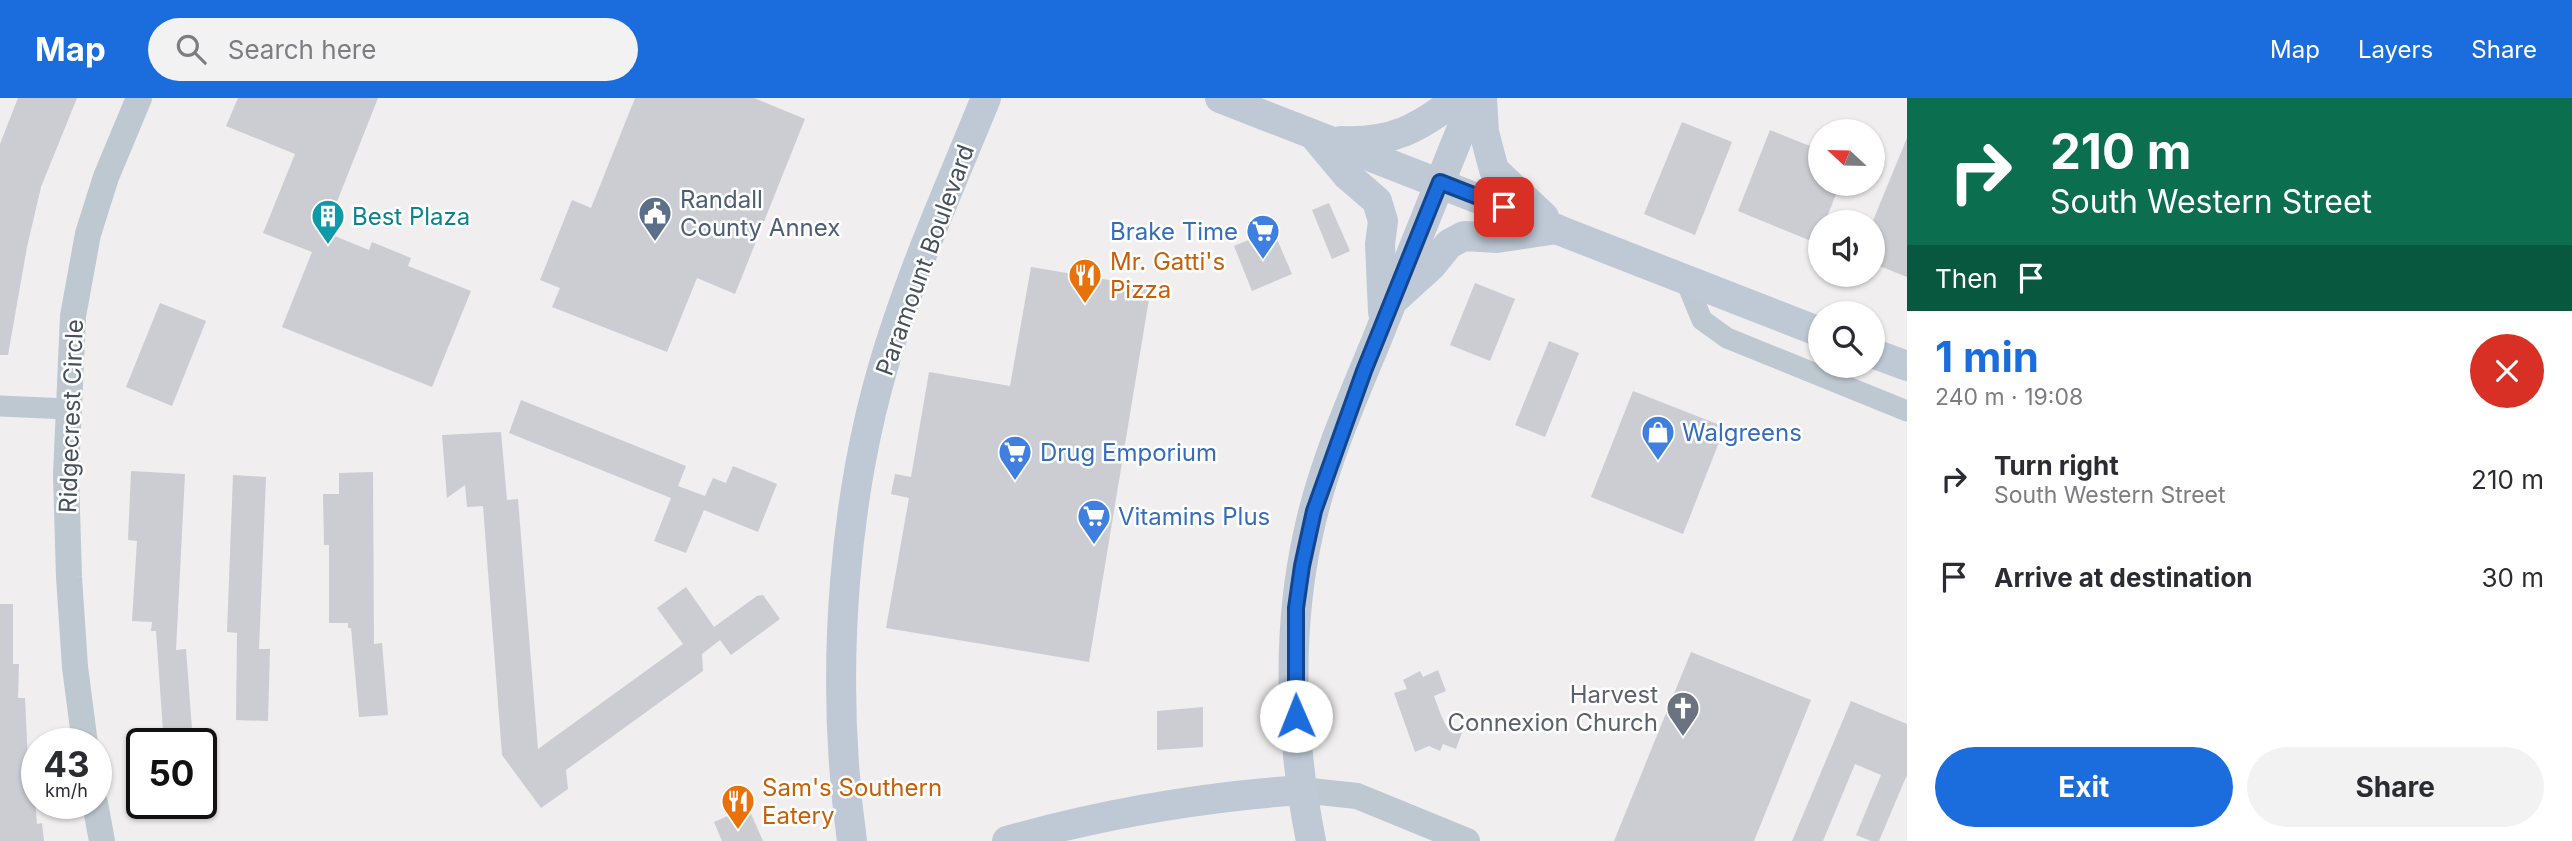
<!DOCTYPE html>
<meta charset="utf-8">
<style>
:root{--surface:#fff;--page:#f2f2f3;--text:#2b2b33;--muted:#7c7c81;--accent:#1b6cdd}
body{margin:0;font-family:Inter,sans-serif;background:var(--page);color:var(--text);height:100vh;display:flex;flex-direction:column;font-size:26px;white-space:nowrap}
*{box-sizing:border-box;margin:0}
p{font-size:23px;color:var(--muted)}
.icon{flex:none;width:38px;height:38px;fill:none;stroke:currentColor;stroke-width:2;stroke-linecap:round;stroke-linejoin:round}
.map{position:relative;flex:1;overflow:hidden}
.drawer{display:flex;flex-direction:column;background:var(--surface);width:665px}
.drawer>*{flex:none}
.guide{background:#0b6e4f;color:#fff;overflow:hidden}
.needle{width:46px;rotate:292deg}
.buttons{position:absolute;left:1808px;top:21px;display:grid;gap:14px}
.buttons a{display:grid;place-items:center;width:77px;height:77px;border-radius:50%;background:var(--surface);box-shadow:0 2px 5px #0004;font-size:35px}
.speed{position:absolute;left:21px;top:630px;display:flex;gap:14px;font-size:35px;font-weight:700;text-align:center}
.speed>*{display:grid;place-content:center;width:91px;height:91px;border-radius:50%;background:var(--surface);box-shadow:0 2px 5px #0004;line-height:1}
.speed small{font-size:18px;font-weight:400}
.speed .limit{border:4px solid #111;border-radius:10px;background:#fff;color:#111}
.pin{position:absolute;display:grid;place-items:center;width:60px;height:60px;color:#fff;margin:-30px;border-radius:14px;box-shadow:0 4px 10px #0006}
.me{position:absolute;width:77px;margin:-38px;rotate:359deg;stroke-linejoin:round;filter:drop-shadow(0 0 5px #0008)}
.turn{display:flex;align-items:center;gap:24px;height:147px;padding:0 28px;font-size:32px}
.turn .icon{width:91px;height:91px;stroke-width:2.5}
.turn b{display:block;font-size:49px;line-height:60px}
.then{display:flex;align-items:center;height:66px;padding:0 28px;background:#0003;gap:14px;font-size:26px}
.round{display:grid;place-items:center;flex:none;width:74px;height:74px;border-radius:37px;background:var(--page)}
.summary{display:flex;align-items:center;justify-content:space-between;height:119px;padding:0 28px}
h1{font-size:42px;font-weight:700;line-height:52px;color:var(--accent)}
.cta{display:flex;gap:14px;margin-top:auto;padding:14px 28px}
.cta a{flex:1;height:80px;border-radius:42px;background:var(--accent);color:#fff;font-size:28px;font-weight:700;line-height:80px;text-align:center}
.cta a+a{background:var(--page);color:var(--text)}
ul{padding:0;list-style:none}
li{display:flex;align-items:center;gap:21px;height:98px;padding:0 28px}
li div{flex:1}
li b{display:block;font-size:26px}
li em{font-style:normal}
header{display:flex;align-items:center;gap:42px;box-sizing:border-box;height:98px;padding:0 35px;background:var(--accent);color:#fff}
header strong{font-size:33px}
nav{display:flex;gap:38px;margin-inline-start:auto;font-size:24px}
.search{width:490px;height:63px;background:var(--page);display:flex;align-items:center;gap:18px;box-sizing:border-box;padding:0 24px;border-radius:38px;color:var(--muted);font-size:26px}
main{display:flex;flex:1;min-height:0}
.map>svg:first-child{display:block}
.building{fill:#cbcdd3}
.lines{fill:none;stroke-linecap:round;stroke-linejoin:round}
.minor{stroke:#bec8d0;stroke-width:21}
.tertiary{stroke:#bec8d0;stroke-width:26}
.secondary{stroke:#bfc9d5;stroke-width:30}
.route-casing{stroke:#124690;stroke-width:18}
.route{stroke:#1b6cdd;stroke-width:12}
.labels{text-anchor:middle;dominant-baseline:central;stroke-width:5;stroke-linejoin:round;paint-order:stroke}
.service-label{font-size:24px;fill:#4e5e75;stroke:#fff;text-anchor:start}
.culture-label{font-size:24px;fill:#0d838f;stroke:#fff;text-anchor:start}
.shop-label{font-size:24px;fill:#366cbe;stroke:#fff;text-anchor:start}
.street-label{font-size:24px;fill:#46515b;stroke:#fff}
.food-label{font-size:24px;fill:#c56008;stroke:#fff;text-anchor:start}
.worship-label{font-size:24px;fill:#5b616d;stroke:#fff;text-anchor:end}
</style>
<header>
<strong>Map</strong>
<div class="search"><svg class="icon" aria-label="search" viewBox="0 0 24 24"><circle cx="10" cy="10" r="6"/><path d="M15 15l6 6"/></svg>Search here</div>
<nav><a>Map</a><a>Layers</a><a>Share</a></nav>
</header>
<main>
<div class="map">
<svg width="1907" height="743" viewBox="0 0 1907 743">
<rect width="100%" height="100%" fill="#f0eeee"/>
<!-- building -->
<g class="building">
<polygon points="18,0 77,0 41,89 27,149 8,257 0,257 0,46"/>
<polygon points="238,0 378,0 325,134 369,152 372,144 411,160 408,168 471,193 432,289 282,229 312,154 263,135 295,56 226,28"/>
<polygon points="635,0 754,0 805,21 735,196 697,180 667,254 552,209 560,190 540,182 572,102 591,110"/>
<polygon points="1682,24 1732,44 1695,137 1644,116"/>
<polygon points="1770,32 1820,52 1820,86 1840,86 1825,124 1820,124 1820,136 1816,145 1738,113"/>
<polygon points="1907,40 1907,179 1872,165 1872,125"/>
<polygon points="1329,105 1350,153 1332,161 1312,112"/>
<polygon points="1273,132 1292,176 1252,193 1234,148"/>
<polygon points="1031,169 1151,189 1089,564 886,530 909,400 891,396 895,376 911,379 929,274 1010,288"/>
<polygon points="1475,185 1515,201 1490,263 1450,247"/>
<polygon points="160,205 206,223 172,308 126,289"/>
<polygon points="1549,243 1579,255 1545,339 1515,327"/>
<polygon points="1633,293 1725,329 1683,436 1591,399"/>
<polygon points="521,302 686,368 678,388 705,398 713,380 726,385 733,368 777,386 758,434 704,412 686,455 654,443 671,400 509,335"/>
<polygon points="501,334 507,402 518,401 538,651 683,546 657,510 686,489 714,529 757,498 763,497 780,521 731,557 720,542 702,556 703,573 566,672 568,691 541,710 502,657 483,408 467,409 465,387 447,400 442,337"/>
<polygon points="131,373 185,376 176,552 186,551 192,631 163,633 156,533 151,533 152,524 132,523 137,443 128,442"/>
<polygon points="373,374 374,546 382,545 388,617 359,619 351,530 348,530 348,525 329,525 329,447 324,447 323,396 339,396 339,375"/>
<polygon points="233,377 266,379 259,551 270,551 268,623 236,622 237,535 227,534"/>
<polygon points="0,506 13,506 13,566 19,566 18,600 25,600 28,664 32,664 37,726 42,725 44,743 0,743"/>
<polygon points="1691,554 1811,602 1754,743 1614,743"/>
<polygon points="1438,572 1446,593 1434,598 1441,617 1446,628 1462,634 1456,651 1443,646 1440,653 1429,648 1415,654 1394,595 1407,591 1403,582 1420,573 1423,579"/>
<polygon points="1851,603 1907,626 1907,677 1903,686 1879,743 1871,743 1856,737 1881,677 1855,666 1823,743 1792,743"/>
<polygon points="1203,609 1203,649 1157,652 1157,613"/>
<polygon points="748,709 763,743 722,743 714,724"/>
</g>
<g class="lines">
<!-- minor -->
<g class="minor">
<polyline points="1685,181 1702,222 1727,240 1907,313"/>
<polyline points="0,308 68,311"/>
</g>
<!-- tertiary -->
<g class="tertiary">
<polyline points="85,646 75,569 69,479 66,377 73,218 88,136 106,79 139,0"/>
<polyline points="1301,692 1357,698 1467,743"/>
<polyline points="95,705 102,743"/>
</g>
<!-- secondary -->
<g class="secondary">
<polyline points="1220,0 1820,234"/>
<polyline points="1482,0 1484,34 1494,72 1544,119"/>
<polyline points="1317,41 1348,78 1377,103 1383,123 1380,146 1383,214"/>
<path d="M 1341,43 C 1392,45 1418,31 1458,0"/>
<polyline points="1397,199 1431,168 1449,146 1464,138 1497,140 1557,131"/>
<polyline points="1872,255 1907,268"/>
<path d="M 852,743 C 829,578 842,386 896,228 C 922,150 955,76 986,0"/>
<path d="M 1007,743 C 1102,716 1203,699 1301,692"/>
<path d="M 1311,743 C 1291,642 1286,533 1309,432 C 1323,368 1350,306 1375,246 C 1408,164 1441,82 1474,0"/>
</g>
</g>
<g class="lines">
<defs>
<polyline id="route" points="1296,618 1296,510 1302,468 1314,413 1364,273 1440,84 1504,109"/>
</defs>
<!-- route casing -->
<use href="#route" class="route-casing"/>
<!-- route -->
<use href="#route" class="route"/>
</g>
<!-- icons -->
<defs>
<symbol id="civic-pin" viewBox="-11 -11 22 30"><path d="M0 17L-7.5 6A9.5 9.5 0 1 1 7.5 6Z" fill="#5c6f8a" stroke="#fff"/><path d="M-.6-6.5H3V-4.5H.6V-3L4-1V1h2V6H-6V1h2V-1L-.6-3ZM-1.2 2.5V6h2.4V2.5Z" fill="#fff"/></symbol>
<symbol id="building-pin" viewBox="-11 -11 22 30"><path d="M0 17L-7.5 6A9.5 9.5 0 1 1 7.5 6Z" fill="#0f9aa8" stroke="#fff"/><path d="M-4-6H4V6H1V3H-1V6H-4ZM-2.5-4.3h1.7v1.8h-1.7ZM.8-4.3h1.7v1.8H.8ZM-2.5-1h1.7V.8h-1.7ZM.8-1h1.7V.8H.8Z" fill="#fff"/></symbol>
<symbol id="supermarket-pin" viewBox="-11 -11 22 30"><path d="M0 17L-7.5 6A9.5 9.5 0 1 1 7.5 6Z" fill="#3f7fe0" stroke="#fff"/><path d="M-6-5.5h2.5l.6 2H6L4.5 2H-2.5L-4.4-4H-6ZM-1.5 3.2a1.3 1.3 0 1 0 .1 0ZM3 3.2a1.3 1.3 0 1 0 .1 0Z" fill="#fff"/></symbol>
<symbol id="restaurant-pin" viewBox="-11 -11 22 30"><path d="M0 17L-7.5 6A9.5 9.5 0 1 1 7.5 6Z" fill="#e8710a" stroke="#fff"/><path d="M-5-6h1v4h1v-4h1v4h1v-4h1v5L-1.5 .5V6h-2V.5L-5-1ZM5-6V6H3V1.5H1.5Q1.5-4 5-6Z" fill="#fff"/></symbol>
<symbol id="shop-pin" viewBox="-11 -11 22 30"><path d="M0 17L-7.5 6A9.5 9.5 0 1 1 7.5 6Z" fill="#3f7fe0" stroke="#fff"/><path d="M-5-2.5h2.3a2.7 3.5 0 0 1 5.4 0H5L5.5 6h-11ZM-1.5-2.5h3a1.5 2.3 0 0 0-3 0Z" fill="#fff"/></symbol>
<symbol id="church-pin" viewBox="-11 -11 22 30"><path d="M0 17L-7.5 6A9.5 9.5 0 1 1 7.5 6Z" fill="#6b7280" stroke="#fff"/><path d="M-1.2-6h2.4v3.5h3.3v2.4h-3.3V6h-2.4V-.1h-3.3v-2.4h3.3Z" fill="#fff"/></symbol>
</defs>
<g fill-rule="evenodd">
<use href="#civic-pin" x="636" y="96" width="38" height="52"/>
<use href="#building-pin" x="309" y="99" width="38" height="52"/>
<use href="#supermarket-pin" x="1244" y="114" width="38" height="52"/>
<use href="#restaurant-pin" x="1066" y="158" width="38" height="52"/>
<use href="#shop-pin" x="1639" y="315" width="38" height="52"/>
<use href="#supermarket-pin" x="996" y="335" width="38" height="52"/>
<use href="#supermarket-pin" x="1075" y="399" width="38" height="52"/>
<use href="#church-pin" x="1664" y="591" width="38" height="52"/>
<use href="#restaurant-pin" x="719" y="684" width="38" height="52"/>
</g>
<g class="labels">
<!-- service labels -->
<g class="service-label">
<text x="680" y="101">Randall<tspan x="680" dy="28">County Annex</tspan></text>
</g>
<!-- culture labels -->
<g class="culture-label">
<text x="352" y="118">Best Plaza</text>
</g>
<!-- shop labels -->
<g class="shop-label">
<text x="1238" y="133" text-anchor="end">Brake Time</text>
<text x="1682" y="334">Walgreens</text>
<text x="1040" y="354">Drug Emporium</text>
<text x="1118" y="418">Vitamins Plus</text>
</g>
<!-- street labels -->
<g class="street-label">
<text transform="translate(925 162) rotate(-70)">Paramount Boulevard</text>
<text transform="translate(71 318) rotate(-88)">Ridgecrest Circle</text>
</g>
<!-- food labels -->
<g class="food-label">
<text x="1110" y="163">Mr. Gatti's<tspan x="1110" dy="28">Pizza</tspan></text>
<text x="762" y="689">Sam's Southern<tspan x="762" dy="28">Eatery</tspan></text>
</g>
<!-- worship labels -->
<g class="worship-label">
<text x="1658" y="596">Harvest<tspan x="1658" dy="28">Connexion Church</tspan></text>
</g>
</g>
</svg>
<div class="buttons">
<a><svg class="needle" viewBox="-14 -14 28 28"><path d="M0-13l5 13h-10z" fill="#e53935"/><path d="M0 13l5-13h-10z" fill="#7c7c81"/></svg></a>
<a><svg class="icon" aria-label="sound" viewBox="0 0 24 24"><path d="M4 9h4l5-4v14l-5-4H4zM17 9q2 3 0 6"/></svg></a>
<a><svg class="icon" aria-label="search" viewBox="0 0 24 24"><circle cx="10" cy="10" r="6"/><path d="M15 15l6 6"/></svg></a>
</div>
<div class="speed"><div>43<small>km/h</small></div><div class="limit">50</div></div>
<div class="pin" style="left:1504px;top:109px;background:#d93025"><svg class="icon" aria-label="arrive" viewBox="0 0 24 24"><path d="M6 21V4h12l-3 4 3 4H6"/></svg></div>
<svg class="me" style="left:1296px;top:618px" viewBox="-20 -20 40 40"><circle r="19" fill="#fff"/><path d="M0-13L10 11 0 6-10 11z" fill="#1b6cdd"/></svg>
</div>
<section class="drawer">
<div class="guide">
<div class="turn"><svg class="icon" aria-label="right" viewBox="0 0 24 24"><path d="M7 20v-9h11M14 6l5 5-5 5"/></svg><div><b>210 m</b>South Western Street</div></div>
<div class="then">Then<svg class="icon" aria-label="arrive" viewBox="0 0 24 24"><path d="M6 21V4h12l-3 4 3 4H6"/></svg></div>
</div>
<div class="summary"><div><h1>1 min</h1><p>240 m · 19:08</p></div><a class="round" style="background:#d93025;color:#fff"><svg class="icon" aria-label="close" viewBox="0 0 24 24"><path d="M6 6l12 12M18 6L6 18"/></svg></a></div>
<ul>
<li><svg class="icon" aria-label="right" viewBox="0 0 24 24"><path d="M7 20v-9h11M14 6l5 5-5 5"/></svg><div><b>Turn right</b><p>South Western Street</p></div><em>210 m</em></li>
<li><svg class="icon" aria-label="arrive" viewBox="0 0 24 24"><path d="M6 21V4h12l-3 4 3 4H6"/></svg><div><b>Arrive at destination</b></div><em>30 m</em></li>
</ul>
<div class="cta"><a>Exit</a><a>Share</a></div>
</section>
</main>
